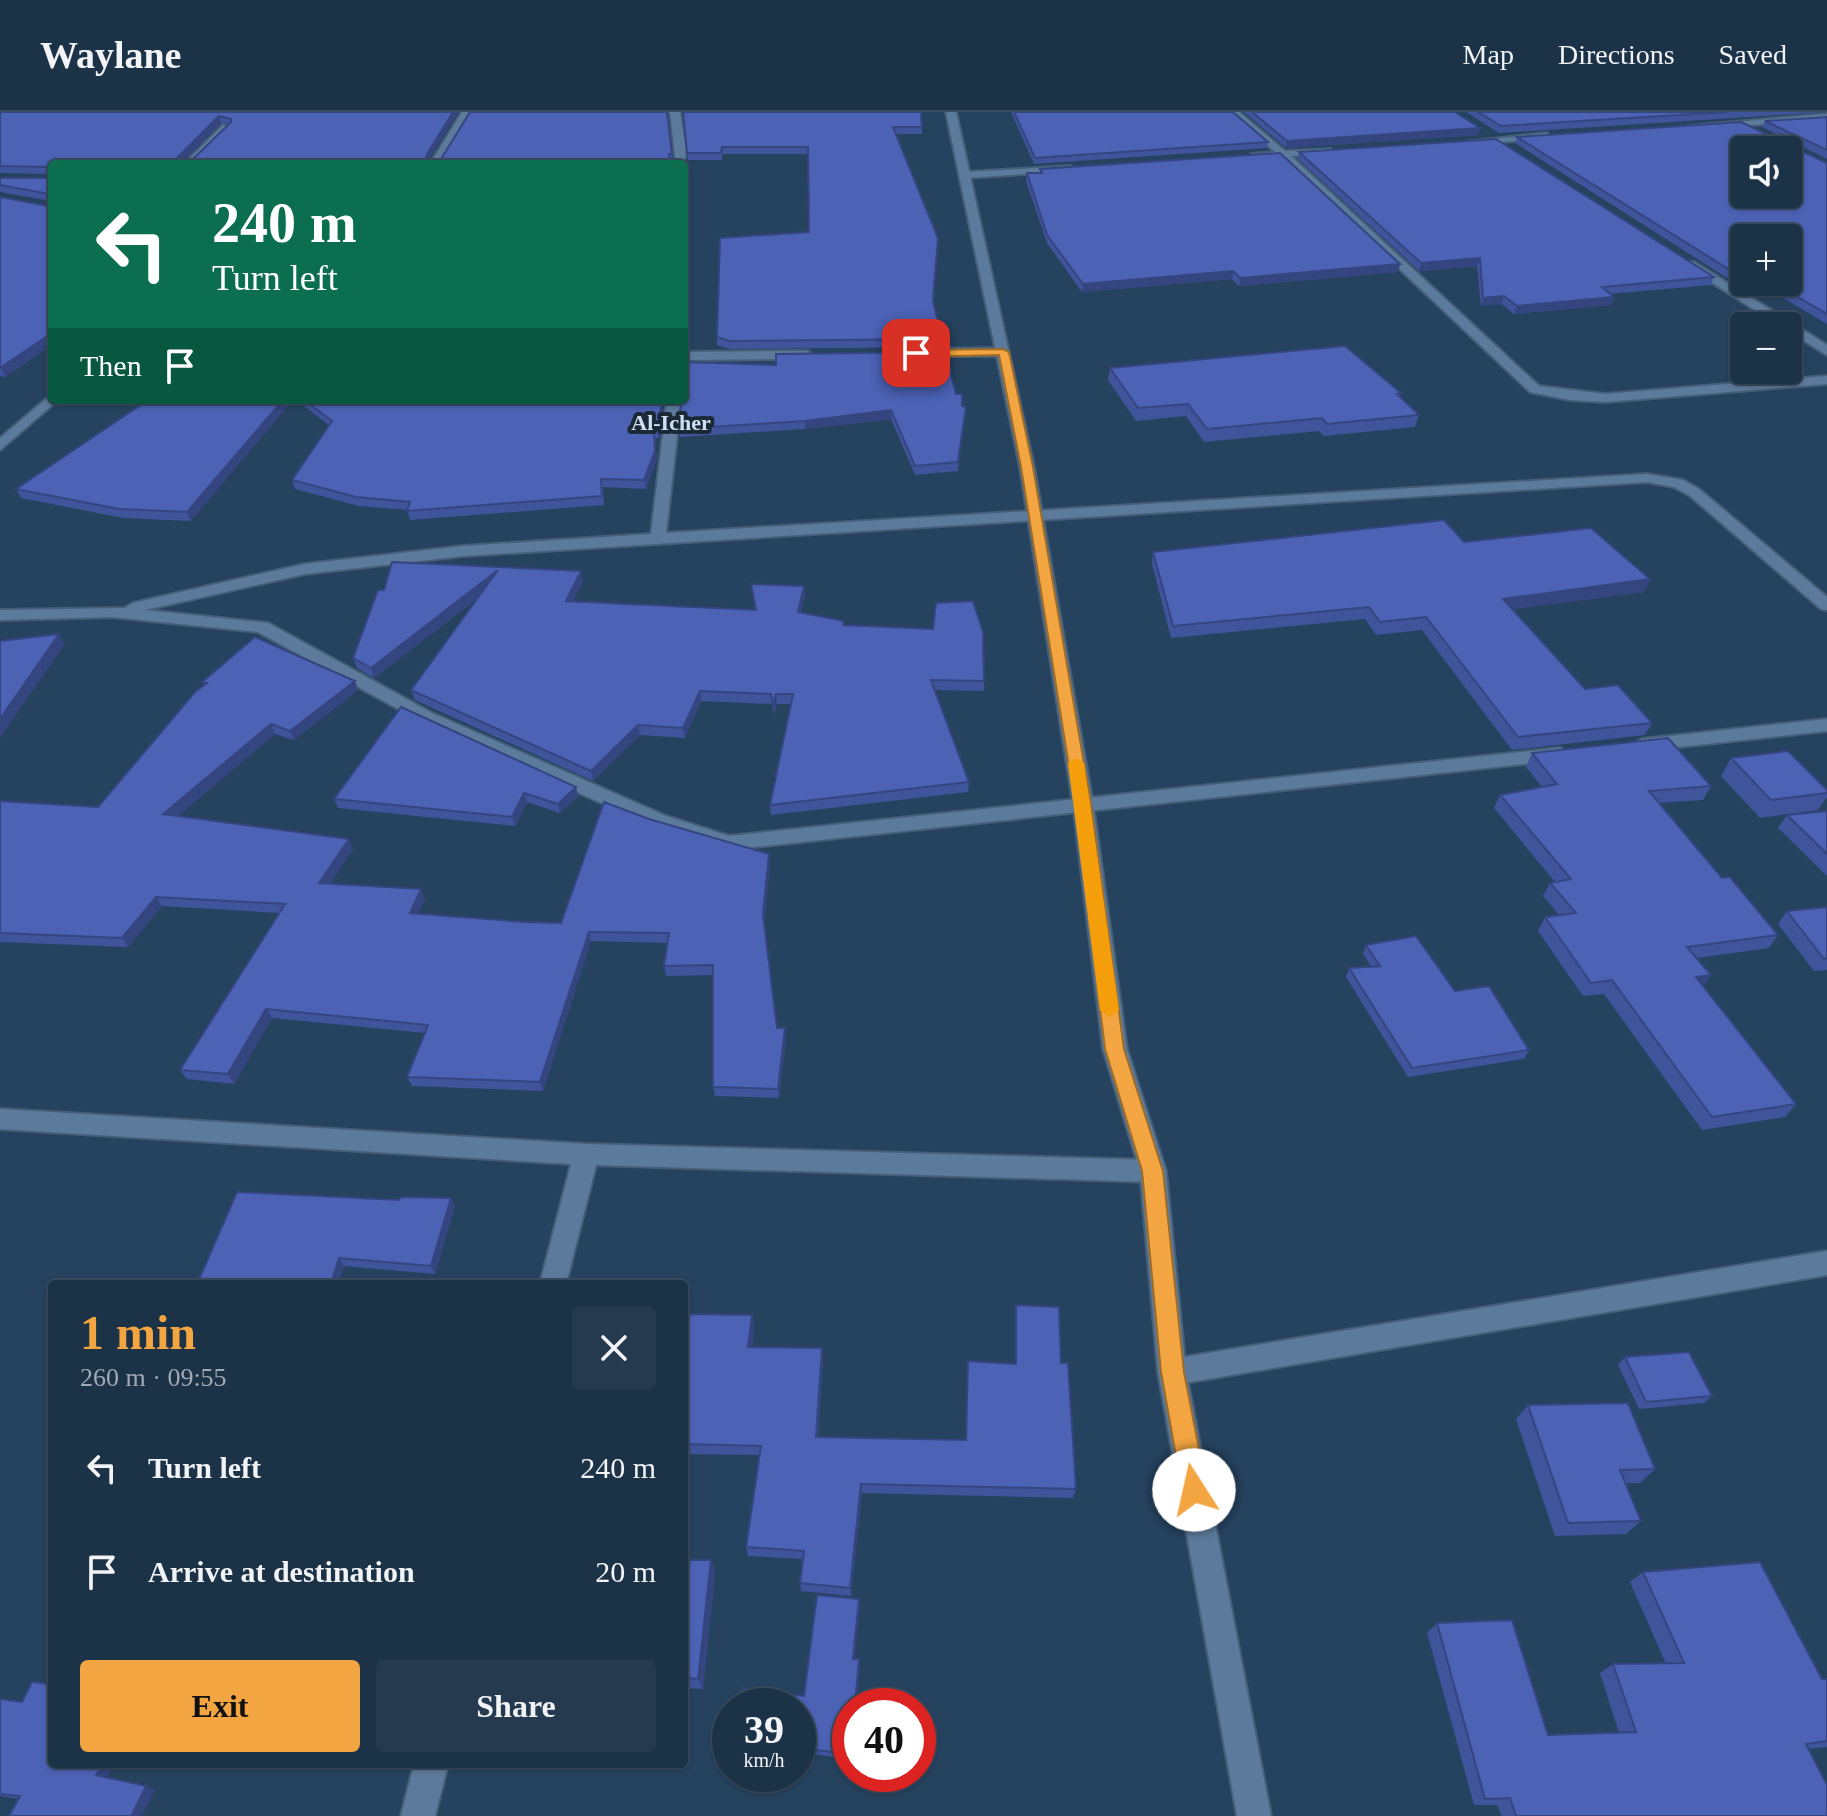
<!DOCTYPE html>
<meta charset="utf-8">
<style>
:root{--surface:#1c3247;--page:#253a4e;--text:#f1f3f6;--muted:#a0aab4;--line:#3a4d60;--accent:#f2a541}
body{margin:0;font-family:Georgia,serif;background:var(--page);color:var(--text);height:100vh;display:flex;flex-direction:column;font-size:30px;white-space:nowrap}
*{box-sizing:border-box;margin:0}
p{font-size:26px;color:var(--muted)}
.icon{flex:none;width:44px;height:44px;fill:none;stroke:currentColor;stroke-width:2;stroke-linecap:round;stroke-linejoin:round}
.map{position:relative;flex:1;overflow:hidden}
.sheet{position:absolute;left:48px;top:1168px;width:640px;height:488px;display:flex;flex-direction:column;background:var(--surface);border-radius:8px;box-shadow:0 2px 6px #0004,0 0 0 2px var(--line)}
.sheet>*{flex:none}
.guide{position:absolute;left:48px;top:48px;width:640px;height:244px;border-radius:8px;box-shadow:0 2px 6px #0004,0 0 0 2px var(--line);background:#0b6e4f;color:#fff;overflow:hidden}
.controls{position:absolute;left:1730px;top:24px;display:grid;gap:16px}
.controls a{display:grid;place-items:center;width:72px;height:72px;border-radius:8px;background:var(--surface);box-shadow:0 2px 6px #0004,0 0 0 2px var(--line);font-size:40px}
.speed{position:absolute;left:712px;top:1576px;display:flex;gap:16px;font-size:40px;font-weight:700;text-align:center}
.speed>*{display:grid;place-content:center;width:104px;height:104px;border-radius:50%;background:var(--surface);box-shadow:0 2px 6px #0004,0 0 0 2px var(--line);line-height:1}
.speed small{font-size:20px;font-weight:400}
.speed .limit{border:12px solid #d22;background:#fff;color:#111}
.pin{position:absolute;display:grid;place-items:center;width:68px;height:68px;color:#fff;margin:-34px;border-radius:16px;box-shadow:0 4px 12px #0006}
.me{position:absolute;width:88px;margin:-44px;rotate:350deg;stroke-linejoin:round;filter:drop-shadow(0 0 6px #0008)}
.turn{display:flex;align-items:center;gap:28px;height:168px;padding:0 32px;font-size:36px}
.turn .icon{width:104px;height:104px;stroke-width:2.5}
.turn b{display:block;font-size:56px;line-height:68px}
.then{display:flex;align-items:center;height:76px;padding:0 32px;background:#0003;gap:16px;font-size:30px}
.round{display:grid;place-items:center;flex:none;width:84px;height:84px;border-radius:8px;background:var(--page)}
.headline{display:flex;align-items:center;justify-content:space-between;height:136px;padding:0 32px}
h1{font-size:48px;font-weight:700;line-height:60px;color:var(--accent)}
.cta{display:flex;gap:16px;margin-top:auto;padding:16px 32px}
.cta a{flex:1;height:92px;border-radius:8px;background:var(--accent);color:#111;font-size:32px;font-weight:700;line-height:92px;text-align:center}
.cta a+a{background:var(--page);color:var(--text)}
ul{padding:0;list-style:none}
li{display:flex;align-items:center;gap:24px;height:104px;padding:0 32px}
li div{flex:1}
li b{display:block;font-size:30px}
li em{font-style:normal}
header{display:flex;align-items:center;gap:48px;box-sizing:border-box;height:112px;padding:0 40px;background:var(--surface);border-bottom:2px solid var(--line)}
header strong{font-size:38px}
nav{display:flex;gap:44px;margin-inline-start:auto;font-size:28px}
.map>svg:first-child{display:block}
.lines{fill:none;stroke-linecap:round;stroke-linejoin:round}
.minor-casing{stroke:#455f78;stroke-width:4}
.tertiary-casing{stroke:#455f78;stroke-width:4}
.minor{fill:#5c7b9c;fill-rule:evenodd}
.tertiary{fill:#5c7b9c;fill-rule:evenodd}
.wall{fill:#40549c;fill-rule:evenodd}
.shaded-wall{fill:#34457f}
.building{fill:#4b62b5;stroke:#34457f;stroke-width:2;fill-rule:evenodd}
.route{fill:#f2a541;stroke:#9d6b2a;stroke-width:2}
.slow{fill:#f59e0b}
.labels{text-anchor:middle;dominant-baseline:central;stroke-width:8;stroke-linejoin:round;paint-order:stroke}
.far-neighbourhood-label{font-size:22px;font-weight:bold;fill:#cfe0f2;stroke:#1b2835}
</style>
<header>
<strong>Waylane</strong>
<nav><a>Map</a><a>Directions</a><a>Saved</a></nav>
</header>
<div class="map">
<svg width="1827" height="1704" viewBox="0 0 1827 1704">
<rect width="100%" height="100%" fill="#25425f"/>
<g class="lines">
<defs>
<g id="minor">
<polygon points="462,0 472,0 440,52 430,52"/>
<polygon points="670,0 680,0 686,38 684,54 676,52"/>
<polygon points="1229,0 1239,0 1285,39 1331,37 1328,42 1291,44 1539,274 1605,282 1827,264 1827,272 1605,290 1570,288 1530,280 1281,45 1251,46 1251,42 1275,40"/>
<polygon points="1827,2 1827,8 1693,17 1688,14"/>
<polygon points="223,13 231,15 195,52 184,52"/>
<polygon points="1547,21 1550,26 1470,33 1465,30"/>
<polygon points="1071,54 1068,59 966,66 961,63 966,60"/>
<polygon points="1686,150 1694,150 1827,233 1827,243 1788,219 1788,214 1780,214 1686,154"/>
<polygon points="917,237 1003,236 1009,240 1003,244 913,244 911,241"/>
<polygon points="684,240 807,239 813,243 807,247 684,248"/>
<polygon points="52,282 52,288 57,289 0,338 0,326"/>
<polygon points="667,288 681,288 666,421 1647,362 1683,368 1699,377 1827,485 1827,498 1821,497 1689,383 1674,375 1647,370 463,444 305,462 145,498 268,511 432,601 666,704 729,724 1560,636 1569,642 1560,648 728,738 652,714 420,609 258,520 112,505 0,508 0,498 125,496 133,491 305,452 463,434 651,422"/>
<polygon points="1827,607 1827,619 1642,639 1633,633 1642,627"/>
<polygon points="0,997 586,1032 1153,1048 1162,1051 1166,1059 1162,1067 1153,1070 596,1053 566,1172 540,1172 571,1052 0,1017"/>
<polygon points="1827,1139 1827,1163 1172,1273 1162,1270 1158,1260 1162,1250 1172,1247"/>
<polygon points="414,1652 448,1652 435,1704 401,1704"/>
</g>
<polygon id="tertiary" points="946,0 956,0 1034,355 1093,692 1127,937 1166,1059 1186,1260 1271,1704 1237,1704 1158,1260 1140,1059 1103,937 1073,692 1020,355"/>
</defs>
<!-- minor casing -->
<use href="#minor" class="minor-casing"/>
<!-- tertiary casing -->
<use href="#tertiary" class="tertiary-casing"/>
<!-- minor -->
<use href="#minor" class="minor"/>
<!-- tertiary -->
<use href="#tertiary" class="tertiary"/>
</g>
<!-- wall -->
<g class="wall">
<path d="M 0,0 L 458,0 L 429,47 L 441,47 L 667,0 L 673,48 L 52,52 L 52,234 L 50,234 L 5,265 L 0,264 L 0,85 L 48,94 L 52,91 L 51,89 L 0,80 L 0,66 L 51,66 L 50,62 L 0,61 ZM 221,11 L 229,12 L 192,48 L 186,47 Z"/>
<polygon points="683,0 921,0 922,22 896,22 938,133 933,190 942,227 942,235 730,237 717,233 717,225 809,120 808,42 722,42 722,48 688,48"/>
<polygon points="1011,0 1233,0 1268,30 1267,36 1034,52"/>
<polygon points="1244,0 1455,0 1480,16 1478,23 1286,36"/>
<polygon points="1466,0 1826,0 1499,21"/>
<polygon points="1827,5 1827,47 1762,15 1765,9"/>
<polygon points="1517,25 1827,51 1827,212 1756,170 1788,170 1744,126 1744,170 1735,171 1515,31"/>
<polygon points="1299,40 1714,165 1711,173 1609,182 1614,185 1611,193 1514,202 1502,192 1481,194 1477,154 1419,159 1298,47"/>
<polygon points="1040,57 1400,152 1398,160 1239,174 1232,167 1082,180 1047,131 1026,69 1027,61 1040,61"/>
<polygon points="1110,256 1401,281 1400,284 1419,303 1415,315 1324,324 1319,319 1204,330 1186,304 1136,309 1108,268"/>
<polygon points="956,282 965,303 958,359 915,363 891,307 805,317 680,325 679,317"/>
<polygon points="148,288 191,409 123,406 21,386 16,377"/>
<polygon points="296,288 664,288 659,326 655,327 657,347 646,377 603,375 604,393 410,408 407,398 359,394 295,377 292,368 329,313"/>
<polygon points="1464,430 1650,467 1644,480 1513,497 1585,577 1652,611 1645,623 1512,638 1422,518 1376,523 1365,507 1171,526 1152,452 1153,440"/>
<polygon points="583,469 573,489 755,498 751,472 804,474 805,483 801,500 844,513 984,569 984,579 935,578 969,670 968,680 771,703 770,693 791,592 777,592 774,603 772,592 701,589 685,626 640,623 593,669 415,588 411,578 479,485 374,566 357,556 353,546 378,478"/>
<polygon points="202,570 358,578 294,628 275,622 178,704 353,737 330,772 421,777 425,787 418,801 525,810 561,811 770,752 764,811 777,916 786,925 779,986 715,984 713,975 713,863 666,864 664,854 668,831 591,829 543,979 412,974 407,965 425,921 272,906 234,972 187,967 180,958 279,801 162,794 128,835 0,830 0,689 98,695 204,573"/>
<polygon points="1532,641 1711,674 1703,688 1659,691 1722,766 1778,823 1769,836 1697,846 1711,863 1703,874 1796,992 1785,1005 1702,1018 1604,882 1583,884 1538,819 1545,805 1559,803 1543,784 1550,771 1555,770 1494,696 1500,683 1542,675 1526,655"/>
<polygon points="1731,646 1827,681 1827,685 1818,698 1760,706 1721,664"/>
<polygon points="576,675 578,684 560,701 527,690 515,714 338,696 334,687"/>
<polygon points="1827,699 1827,764 1778,716 1787,703"/>
<polygon points="1827,795 1827,858 1814,859 1778,812 1787,799"/>
<polygon points="1366,833 1455,879 1529,938 1524,947 1408,965 1346,865 1349,856 1371,854 1363,842"/>
<polygon points="451,1086 455,1094 435,1162 344,1154 338,1172 197,1172 399,1088"/>
<polygon points="1016,1193 1061,1251 1076,1377 1073,1386 862,1381 851,1484 801,1479 800,1471 803,1447 748,1444 746,1435 759,1343 684,1342 684,1202 752,1203 754,1214 752,1235 822,1236 823,1246 818,1325 965,1328 1015,1252 1015,1203"/>
<polygon points="1625,1245 1712,1284 1704,1291 1639,1297 1618,1253"/>
<polygon points="1528,1293 1655,1357 1640,1371 1625,1371 1641,1409 1626,1422 1555,1424 1516,1307"/>
<polygon points="684,1448 711,1448 715,1460 703,1577 684,1576"/>
<polygon points="1643,1460 1822,1567 1827,1567 1827,1635 1808,1637 1827,1704 1502,1704 1497,1693 1474,1693 1427,1521 1437,1511 1548,1623 1619,1621 1600,1561 1613,1552 1666,1552 1630,1470"/>
<polygon points="859,1487 860,1493 854,1547 860,1553 856,1593 850,1594 850,1647 798,1640 798,1594"/>
<polygon points="0,1587 22,1590 52,1652 115,1652 106,1666 155,1678 19,1687 0,1684"/>
</g>
<!-- shaded-wall -->
<g class="shaded-wall">
<polygon points="453,0 458,0 427,50 426,44"/>
<polygon points="219,4 221,11 181,52 178,45"/>
<polygon points="1480,16 1478,23 1286,36 1287,29"/>
<polygon points="1480,146 1477,154 1419,159 1421,151"/>
<polygon points="1400,152 1398,160 1239,174 1240,166"/>
<polygon points="1233,159 1232,167 1082,180 1083,172"/>
<polygon points="1504,184 1502,192 1481,194 1483,186"/>
<polygon points="1614,185 1611,193 1514,202 1517,194"/>
<polygon points="46,225 50,234 5,265 1,256"/>
<polygon points="283,288 293,288 191,409 187,400"/>
<polygon points="662,288 664,288 659,326 658,318"/>
<polygon points="891,298 891,307 805,317 805,309"/>
<polygon points="654,318 657,347 646,377 644,368"/>
<polygon points="498,458 500,468 374,566 371,556"/>
<polygon points="581,459 583,469 569,499 566,489"/>
<polygon points="1650,467 1644,480 1498,499 1503,487"/>
<polygon points="804,474 805,483 798,510 798,500"/>
<polygon points="59,522 65,532 0,626 0,607"/>
<polygon points="355,569 358,578 294,628 290,619"/>
<polygon points="700,579 701,589 685,626 683,616"/>
<polygon points="776,582 777,592 774,603 773,593"/>
<polygon points="271,612 275,622 169,712 163,702"/>
<polygon points="638,613 640,623 593,669 591,659"/>
<polygon points="576,675 578,684 560,701 558,692"/>
<polygon points="524,681 527,690 515,714 512,705"/>
<polygon points="349,727 353,737 324,781 319,771"/>
<polygon points="769,742 770,752 764,811 763,802"/>
<polygon points="421,777 425,787 414,810 410,801"/>
<polygon points="156,785 162,794 128,835 122,826"/>
<polygon points="589,820 591,829 543,979 540,970"/>
<polygon points="1711,863 1701,876 1696,865"/>
<polygon points="266,897 272,906 234,972 228,962"/>
<polygon points="785,916 786,925 779,986 778,977"/>
<polygon points="451,1086 455,1094 435,1162 431,1154"/>
<polygon points="339,1146 344,1154 338,1172 331,1172"/>
<polygon points="752,1203 754,1214 751,1246 748,1235"/>
<polygon points="822,1236 823,1246 817,1335 816,1325"/>
<polygon points="861,1372 862,1381 851,1484 850,1476"/>
<polygon points="711,1448 715,1460 703,1577 698,1567"/>
<polygon points="859,1487 860,1493 854,1552 853,1547"/>
<polygon points="859,1547 860,1553 856,1594 855,1594"/>
<polygon points="103,1652 115,1652 105,1668 96,1663"/>
<polygon points="146,1674 155,1678 142,1704 132,1703"/>
</g>
<!-- building -->
<g class="building">
<path d="M 0,0 L 453,0 L 426,44 L 426,47 L 441,47 L 470,0 L 667,0 L 672,42 L 669,42 L 670,52 L 52,52 L 52,226 L 46,225 L 0,256 L 0,85 L 48,94 L 52,91 L 49,82 L 0,73 L 0,66 L 51,66 L 49,55 L 0,54 ZM 219,4 L 231,7 L 231,10 L 192,48 L 178,45 Z"/>
<polygon points="683,0 921,0 922,15 893,15 938,126 933,189 942,227 729,229 717,225 720,126 809,120 808,35 722,35 721,41 687,41"/>
<polygon points="1014,0 1233,0 1268,30 1035,46"/>
<polygon points="1252,0 1455,0 1480,16 1287,29"/>
<polygon points="1478,0 1727,0 1501,14"/>
<polygon points="1827,5 1827,38 1765,9"/>
<path d="M 1741,10 L 1827,51 L 1827,202 L 1772,170 L 1788,170 L 1788,126 L 1744,126 L 1744,163 L 1738,163 L 1517,25 ZM 1744,38 L 1788,38 L 1788,82 L 1744,82 Z"/>
<polygon points="1496,27 1714,165 1602,175 1614,185 1517,194 1504,184 1483,186 1480,146 1421,151 1299,40"/>
<polygon points="1280,41 1400,152 1240,166 1233,159 1083,172 1047,123 1027,61 1042,61 1040,57"/>
<polygon points="1345,234 1401,281 1397,282 1419,303 1327,312 1322,306 1207,317 1188,292 1138,296 1110,256"/>
<polygon points="945,240 956,282 962,282 962,294 966,295 958,350 915,354 891,298 805,309 679,317 681,288 684,288 684,250 776,253 776,242"/>
<polygon points="148,288 283,288 187,400 119,397 16,377"/>
<polygon points="304,288 662,288 658,318 654,318 655,339 644,368 601,367 602,384 407,399 410,390 356,385 292,368 332,309"/>
<polygon points="1444,408 1464,430 1591,416 1650,467 1503,487 1585,577 1618,573 1652,611 1518,625 1426,505 1380,510 1369,495 1173,514 1153,440"/>
<polygon points="392,450 581,459 566,489 756,498 751,472 804,474 798,500 844,509 843,513 933,517 936,491 973,489 983,520 984,569 931,568 969,670 770,693 793,582 776,582 773,593 771,582 700,579 683,616 638,613 591,659 411,578 498,458 371,556 353,546 378,478 384,478"/>
<polygon points="59,522 0,607 0,529"/>
<polygon points="255,525 355,569 290,619 271,612 163,702 349,727 319,771 421,777 410,801 525,810 561,811 604,690 649,707 769,742 763,802 777,916 785,916 778,977 713,975 713,853 664,854 669,821 589,820 540,970 407,965 428,913 266,897 228,962 180,958 285,792 156,785 122,826 0,821 0,689 98,695 195,580 207,571 202,570"/>
<polygon points="401,595 576,675 558,692 524,681 512,705 334,687"/>
<polygon points="1668,626 1711,674 1649,679 1722,766 1730,765 1778,823 1687,835 1711,863 1696,865 1796,992 1712,1005 1612,868 1591,871 1545,805 1576,801 1550,771 1571,767 1500,683 1557,672 1532,641"/>
<polygon points="1788,639 1827,678 1827,681 1771,688 1731,646"/>
<polygon points="1827,699 1827,742 1787,703"/>
<polygon points="1827,795 1827,846 1824,847 1787,799"/>
<polygon points="1416,824 1455,879 1489,874 1529,938 1412,956 1349,856 1380,854 1366,833"/>
<polygon points="237,1080 399,1088 400,1085 451,1086 431,1154 339,1146 331,1172 197,1172"/>
<polygon points="1016,1193 1059,1195 1061,1251 1068,1251 1076,1377 861,1372 850,1476 800,1471 804,1439 746,1435 761,1334 684,1332 684,1202 752,1203 748,1235 822,1236 816,1325 966,1328 968,1249 1016,1252"/>
<polygon points="1689,1240 1712,1284 1646,1290 1625,1245"/>
<polygon points="1628,1291 1655,1357 1620,1358 1641,1409 1568,1411 1528,1293"/>
<polygon points="684,1448 711,1448 698,1567 684,1566"/>
<polygon points="1760,1450 1822,1567 1827,1567 1827,1629 1806,1632 1827,1673 1827,1704 1516,1704 1510,1686 1485,1687 1437,1511 1512,1508 1548,1623 1636,1620 1613,1552 1684,1551 1643,1460"/>
<polygon points="817,1483 859,1487 853,1547 859,1547 855,1593 863,1594 850,1594 850,1642 798,1636 798,1594 739,1594 743,1576 804,1584"/>
<polygon points="32,1570 52,1572 52,1652 103,1652 96,1663 146,1674 132,1703 138,1704 9,1704 20,1684 0,1682 0,1587 22,1590"/>
</g>
<!-- route -->
<polygon class="route" points="1003,237 1009,240 1033,355 1091,692 1124,937 1163,1059 1184,1260 1207,1378 1203,1387 1194,1391 1185,1387 1182,1378 1161,1260 1142,1059 1105,937 1075,692 1021,355 999,243 916,245 911,241 916,238"/>
<!-- slow -->
<polygon class="slow" points="1076,646 1084,651 1119,898 1109,905 1100,898 1068,651"/>
<g class="labels">
<!-- far-neighbourhood labels -->
<g class="far-neighbourhood-label">
<text x="671" y="310">Al-Icher</text>
</g>
</g>
</svg>
<div class="controls">
<a><svg class="icon" aria-label="sound" viewBox="0 0 24 24"><path d="M4 9h4l5-4v14l-5-4H4zM17 9q2 3 0 6"/></svg></a>
<a>+</a>
<a>−</a>
</div>
<div class="speed"><div>39<small>km/h</small></div><div class="limit">40</div></div>
<div class="pin" style="left:916px;top:241px;background:#d93025"><svg class="icon" aria-label="arrive" viewBox="0 0 24 24"><path d="M6 21V4h12l-3 4 3 4H6"/></svg></div>
<svg class="me" style="left:1194px;top:1378px" viewBox="-20 -20 40 40"><circle r="19" fill="#fff"/><path d="M0-13L10 11 0 6-10 11z" fill="#f2a541"/></svg>
<div class="guide">
<div class="turn"><svg class="icon" aria-label="left" viewBox="0 0 24 24"><path d="M17 20v-9H6M10 6l-5 5 5 5"/></svg><div><b>240 m</b>Turn left</div></div>
<div class="then">Then<svg class="icon" aria-label="arrive" viewBox="0 0 24 24"><path d="M6 21V4h12l-3 4 3 4H6"/></svg></div>
</div>
<section class="sheet">
<div class="headline"><div><h1>1 min</h1><p>260 m · 09:55</p></div><a class="round"><svg class="icon" aria-label="close" viewBox="0 0 24 24"><path d="M6 6l12 12M18 6L6 18"/></svg></a></div>
<ul>
<li><svg class="icon" aria-label="left" viewBox="0 0 24 24"><path d="M17 20v-9H6M10 6l-5 5 5 5"/></svg><div><b>Turn left</b></div><em>240 m</em></li>
<li><svg class="icon" aria-label="arrive" viewBox="0 0 24 24"><path d="M6 21V4h12l-3 4 3 4H6"/></svg><div><b>Arrive at destination</b></div><em>20 m</em></li>
</ul>
<div class="cta"><a>Exit</a><a>Share</a></div>
</section>
</div>
